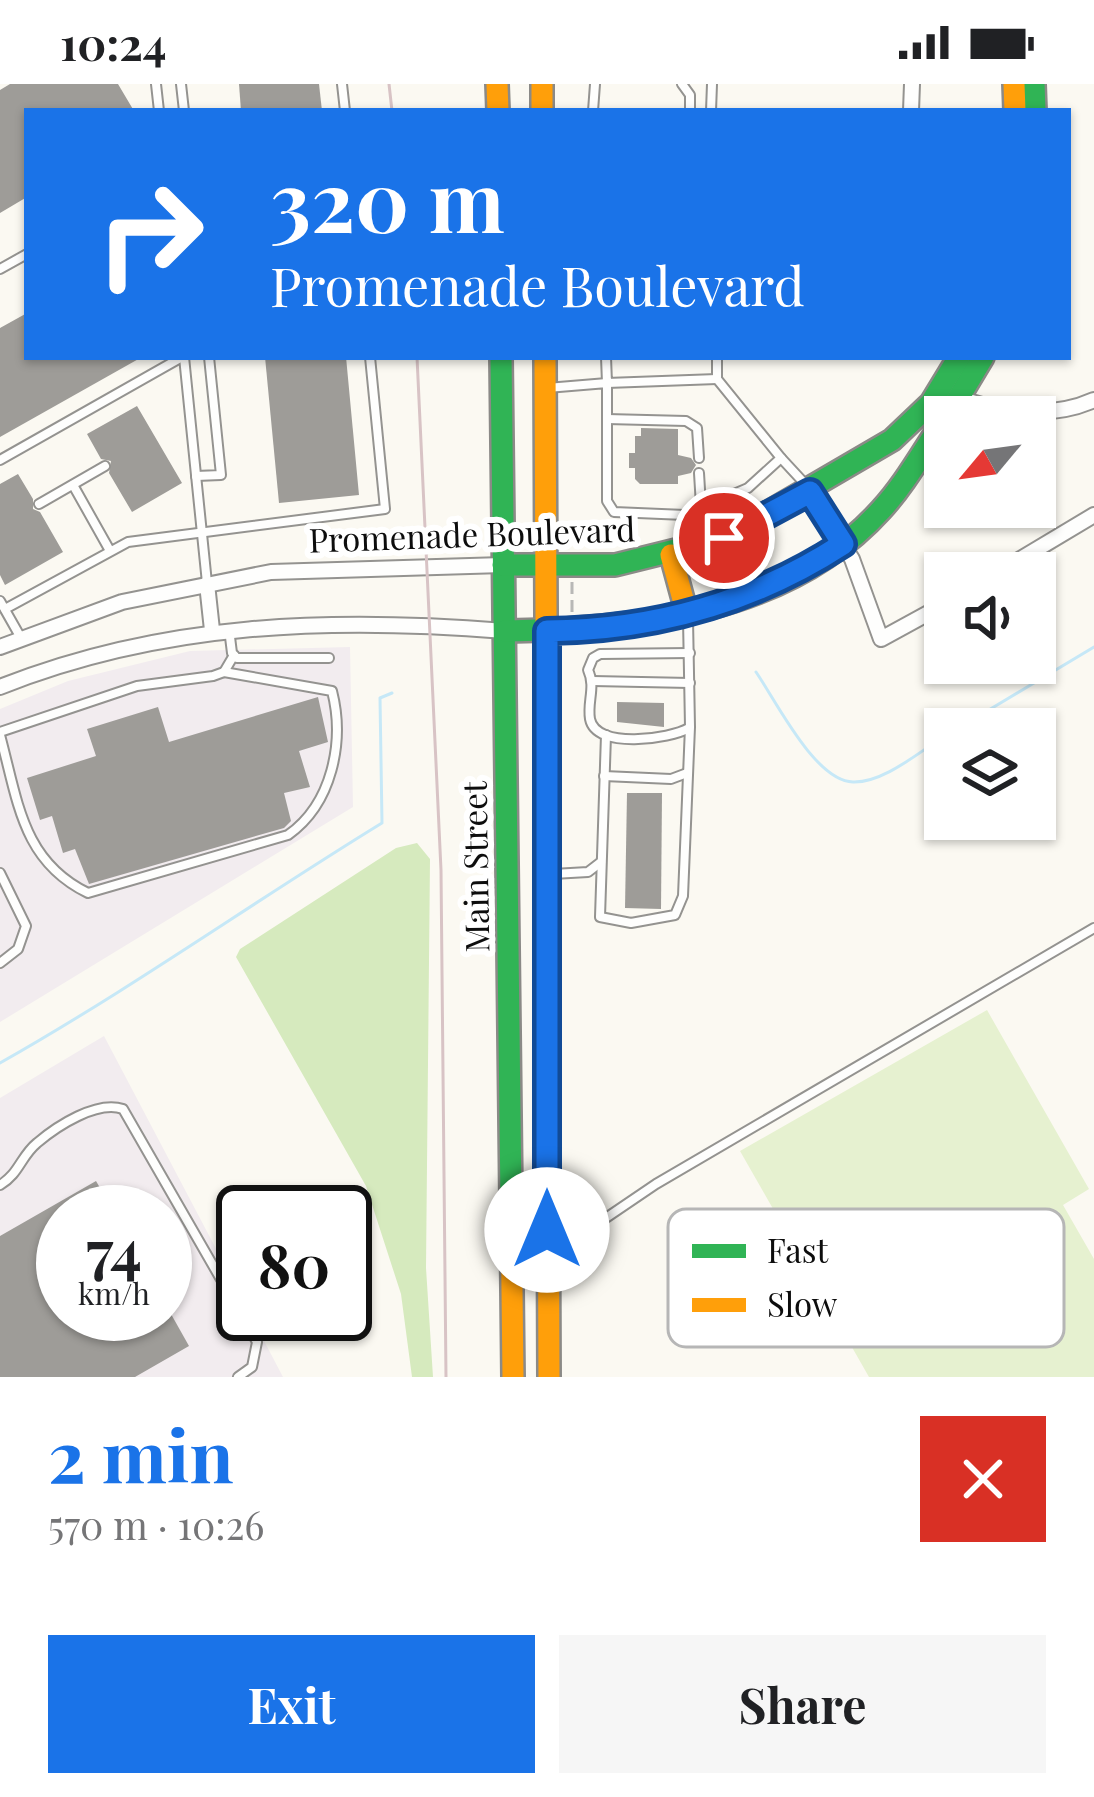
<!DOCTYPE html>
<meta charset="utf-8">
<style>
:root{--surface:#fff;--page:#f6f6f6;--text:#202124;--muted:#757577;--accent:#1a73e8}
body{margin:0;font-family:"Playfair Display",serif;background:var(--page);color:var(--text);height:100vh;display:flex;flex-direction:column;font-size:45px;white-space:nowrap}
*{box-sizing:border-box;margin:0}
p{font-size:39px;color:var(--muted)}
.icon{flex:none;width:66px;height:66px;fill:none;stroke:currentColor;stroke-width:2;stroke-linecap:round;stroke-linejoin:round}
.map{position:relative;height:1293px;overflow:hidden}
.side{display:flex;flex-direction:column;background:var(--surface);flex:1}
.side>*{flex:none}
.hud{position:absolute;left:24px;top:24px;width:1047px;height:252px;border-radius:0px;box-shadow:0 3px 9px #0004;background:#1a73e8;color:#fff;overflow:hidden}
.needle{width:78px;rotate:241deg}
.buttons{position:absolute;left:924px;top:312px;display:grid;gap:24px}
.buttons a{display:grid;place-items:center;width:132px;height:132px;border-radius:0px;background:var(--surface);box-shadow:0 3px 9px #0004;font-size:60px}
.speed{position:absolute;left:36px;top:1101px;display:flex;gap:24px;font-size:60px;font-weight:700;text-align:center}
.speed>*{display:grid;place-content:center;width:156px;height:156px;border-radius:50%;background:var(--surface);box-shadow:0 3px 9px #0004;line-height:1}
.speed small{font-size:30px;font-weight:400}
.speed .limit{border:6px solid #111;border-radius:18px;background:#fff;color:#111}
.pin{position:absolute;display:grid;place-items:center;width:102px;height:102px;color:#fff;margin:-51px;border:6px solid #fff;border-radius:50%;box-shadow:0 3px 12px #0007}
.me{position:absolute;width:132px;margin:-66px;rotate:0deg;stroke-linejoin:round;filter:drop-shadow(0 0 9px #0008)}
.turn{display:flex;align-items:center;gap:42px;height:252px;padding:0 48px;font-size:54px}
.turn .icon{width:156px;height:156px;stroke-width:2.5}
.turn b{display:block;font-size:84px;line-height:102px}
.round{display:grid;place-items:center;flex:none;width:126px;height:126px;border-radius:0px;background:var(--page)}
.headline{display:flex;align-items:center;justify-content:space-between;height:204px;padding:0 48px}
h1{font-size:72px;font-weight:700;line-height:90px;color:var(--accent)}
.button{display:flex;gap:24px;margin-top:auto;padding:24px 48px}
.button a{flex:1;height:138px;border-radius:0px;background:var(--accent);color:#fff;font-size:48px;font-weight:700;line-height:138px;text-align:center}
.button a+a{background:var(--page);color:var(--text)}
.status{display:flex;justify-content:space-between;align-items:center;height:84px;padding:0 60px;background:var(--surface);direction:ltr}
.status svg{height:33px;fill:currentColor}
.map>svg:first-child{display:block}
.industrial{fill:#f2ecef;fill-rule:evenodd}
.green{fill:#e6f1d0}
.forest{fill:#d6eabe}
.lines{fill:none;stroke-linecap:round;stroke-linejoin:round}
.stream{stroke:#c6e8f7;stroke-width:3}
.building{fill:#9e9c98}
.lane-casing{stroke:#949390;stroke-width:12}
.street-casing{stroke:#949390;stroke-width:18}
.fast-casing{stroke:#8b8a87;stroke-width:26}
.slow-casing{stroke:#8b8a87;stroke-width:26}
.path{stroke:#b8b8b6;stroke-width:3;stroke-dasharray:12 6;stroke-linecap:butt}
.lane{stroke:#fefefd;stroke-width:8}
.street{stroke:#fefefd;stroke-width:14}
.fast{stroke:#30b455;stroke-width:21}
.slow{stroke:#ff9f0a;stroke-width:21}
.rail{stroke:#d8c3c5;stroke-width:3}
.route-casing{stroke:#114b97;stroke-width:30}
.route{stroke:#1a73e8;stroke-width:21}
.labels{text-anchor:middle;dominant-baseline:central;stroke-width:12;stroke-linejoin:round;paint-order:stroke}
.street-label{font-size:33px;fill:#0d0d0d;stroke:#fff}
.key{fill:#fff;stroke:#b6b6b6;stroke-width:3}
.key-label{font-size:33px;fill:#0d0d0d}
</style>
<div class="status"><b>10:24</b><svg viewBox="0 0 49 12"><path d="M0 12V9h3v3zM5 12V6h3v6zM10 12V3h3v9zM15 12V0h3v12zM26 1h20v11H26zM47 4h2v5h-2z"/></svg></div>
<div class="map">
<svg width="1094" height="1293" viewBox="0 0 1094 1293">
<rect width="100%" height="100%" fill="#fbf9f2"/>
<!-- industrial -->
<g class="industrial">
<polygon points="350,563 353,723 0,938 0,625 68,597 190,567"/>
<path d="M 104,952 L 243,1216 L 243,1230 L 250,1230 L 283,1293 L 0,1293 L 0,1014 ZM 63,1128 L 165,1128 L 165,1230 L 63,1230 Z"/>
</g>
<!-- green -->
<polygon class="green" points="987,926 1089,1105 1063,1121 1094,1175 1094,1293 869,1293 740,1067"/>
<!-- forest -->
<polygon class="forest" points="417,759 430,775 426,1184 433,1293 412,1293 401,1210 366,1102 236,873 240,865 396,764"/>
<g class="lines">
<!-- stream -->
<g class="stream">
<path d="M 756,588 C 776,617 815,697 853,698 C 884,699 920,667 945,652"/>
<polyline points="957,645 1094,563"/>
<path d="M 0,979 C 131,905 253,818 382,739 L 380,614 L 392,609"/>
</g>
</g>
<!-- building -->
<g class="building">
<polygon points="10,0 118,0 134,27 27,27 27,113 0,129 0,6"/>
<polygon points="239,0 319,0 322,27 241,27"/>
<polygon points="27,229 27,273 142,273 0,353 0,244"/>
<polygon points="265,273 346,273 359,411 279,419"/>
<polygon points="137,322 182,399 132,428 109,389 111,377 101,375 87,350"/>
<polygon points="641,344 678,345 678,371 691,374 696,381 691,389 678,392 678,400 640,400 635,395 635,384 629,384 629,369 635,369 635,352 641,352"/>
<polygon points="18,390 33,415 33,425 40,428 63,468 5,501 0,491 0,400"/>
<polygon points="318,613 328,658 299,667 310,703 284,709 291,737 284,744 89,800 75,765 63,769 52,732 40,736 27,694 96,672 87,645 158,623 169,658"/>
<polygon points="617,618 664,619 664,643 617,638"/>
<polygon points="627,709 662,709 661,825 625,824"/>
<polygon points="96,1097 114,1128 63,1128 63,1230 171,1230 189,1262 135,1293 0,1293 0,1152"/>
</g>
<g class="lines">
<defs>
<g id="lane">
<polyline points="156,0 159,27"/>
<polyline points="181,0 184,27"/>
<polyline points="342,0 345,27"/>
<polyline points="682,0 690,11 690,27"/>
<polyline points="593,27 595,0"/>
<polyline points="711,27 712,0"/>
<polyline points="0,185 27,170"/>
<polyline points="184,273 207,499"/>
<polyline points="606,273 607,299 717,295"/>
<polyline points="717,273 717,295 781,374"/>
<polyline points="547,304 607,299 607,417 614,428 685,431 748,404 781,374 806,401"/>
<polyline points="607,335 686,337 697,344 699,374"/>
<polyline points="0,376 182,273"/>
<polyline points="699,389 701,422"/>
<polyline points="196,392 221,391 209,273"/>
<polyline points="73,401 109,465"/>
<polyline points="39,420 105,382"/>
<polyline points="0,517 21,554"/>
<polyline points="5,525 128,458 385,425 370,273"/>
<polyline points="229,545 232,569 237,574 329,574"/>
<polyline points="593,597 690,599"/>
<path d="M 689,644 C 670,655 596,666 590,635 C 587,618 596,603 588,586 L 593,574 L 600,570 L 690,569"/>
<polyline points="0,648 137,602 213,592 224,588 234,571"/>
<path d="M 0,651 C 18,717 22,777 88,809 L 288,751 C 332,720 345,658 332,607 L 224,588"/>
<polyline points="606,651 600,833 631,839 675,831 683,812 690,643 688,535"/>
<polyline points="604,692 671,695 687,689"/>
<polyline points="0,789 26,842 18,865 0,879"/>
<polyline points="553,790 588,788 601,778"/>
<path d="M 0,1101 C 19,1090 21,1072 37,1059 C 57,1042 97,1016 123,1025 L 257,1258 L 252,1283 L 238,1293"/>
<polyline points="555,1146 597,1140 656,1100 1094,844"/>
</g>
<g id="street">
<polyline points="911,27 912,0"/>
<path d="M 956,312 C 997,330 1052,335 1094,316"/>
<polyline points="810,408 852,475 881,555 945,520"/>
<polyline points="997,489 1094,431"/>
<polyline points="207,500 212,546"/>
<polyline points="0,563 122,518 271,488 503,481"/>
<path d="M 0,603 C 163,538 333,533 505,547"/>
</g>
<g id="fast">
<polyline points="1034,0 1035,27"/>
<polyline points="501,273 511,1117"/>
<polyline points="947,333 983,273"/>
<polyline points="503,481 615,481 724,454 892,356 931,319 959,273"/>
<path d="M 505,547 C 637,545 787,530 881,426 C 906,399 924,365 945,335"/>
</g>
<g id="slow">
<polyline points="497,0 498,27"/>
<polyline points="542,0 542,27"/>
<polyline points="1014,0 1015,27"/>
<polyline points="545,273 549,1293"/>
<polyline points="671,471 687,530"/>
<polyline points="511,1117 513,1293"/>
</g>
</defs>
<!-- lane casing -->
<use href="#lane" class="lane-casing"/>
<!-- street casing -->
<use href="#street" class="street-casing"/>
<!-- fast casing -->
<use href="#fast" class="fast-casing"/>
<!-- slow casing -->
<use href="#slow" class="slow-casing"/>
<!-- path -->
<polyline class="path" points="572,528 572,496"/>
<!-- lane -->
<use href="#lane" class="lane"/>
<!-- street -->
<use href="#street" class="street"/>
<!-- fast -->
<use href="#fast" class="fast"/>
<!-- slow -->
<use href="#slow" class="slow"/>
<!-- rail -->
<g class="rail">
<polyline points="389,0 392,27"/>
<polyline points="417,273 441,786 446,1293"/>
</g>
</g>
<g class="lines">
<defs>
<path id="route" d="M 547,1146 L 547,547 C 655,546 752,519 843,460 L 810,408 L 724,454"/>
</defs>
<!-- route casing -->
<use href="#route" class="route-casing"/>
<!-- route -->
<use href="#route" class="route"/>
</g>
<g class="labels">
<!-- street labels -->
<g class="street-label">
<text transform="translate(472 449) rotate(-2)">Promenade Boulevard</text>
<text transform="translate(474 783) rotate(-91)">Main Street</text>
</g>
</g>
<!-- legend -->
<rect x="668" y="1125" width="396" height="138" rx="18" class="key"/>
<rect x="692" y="1160" width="54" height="14" fill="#30b455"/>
<rect x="692" y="1214" width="54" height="14" fill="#ff9f0a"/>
<g class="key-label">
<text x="767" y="1179">Fast</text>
<text x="767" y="1233">Slow</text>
</g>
</svg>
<div class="buttons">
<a><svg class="needle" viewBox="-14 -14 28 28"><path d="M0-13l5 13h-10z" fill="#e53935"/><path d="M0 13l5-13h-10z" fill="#757577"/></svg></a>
<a><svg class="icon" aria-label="sound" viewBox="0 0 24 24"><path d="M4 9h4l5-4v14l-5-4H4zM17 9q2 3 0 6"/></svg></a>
<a><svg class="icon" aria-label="layers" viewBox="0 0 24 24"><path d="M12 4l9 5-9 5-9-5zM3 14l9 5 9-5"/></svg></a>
</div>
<div class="speed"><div>74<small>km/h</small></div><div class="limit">80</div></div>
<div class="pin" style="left:724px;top:454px;background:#d93025"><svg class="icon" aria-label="arrive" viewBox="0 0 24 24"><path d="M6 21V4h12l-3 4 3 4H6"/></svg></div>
<svg class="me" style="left:547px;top:1146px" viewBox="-20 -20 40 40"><circle r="19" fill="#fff"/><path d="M0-13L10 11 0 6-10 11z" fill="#1a73e8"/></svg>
<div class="hud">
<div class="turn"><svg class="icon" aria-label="right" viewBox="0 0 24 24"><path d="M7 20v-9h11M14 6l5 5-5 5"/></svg><div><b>320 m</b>Promenade Boulevard</div></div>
</div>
</div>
<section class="side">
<div class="headline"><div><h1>2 min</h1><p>570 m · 10:26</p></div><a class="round" style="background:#d93025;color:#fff"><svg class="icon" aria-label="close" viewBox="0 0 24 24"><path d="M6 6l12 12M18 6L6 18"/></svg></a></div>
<div class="button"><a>Exit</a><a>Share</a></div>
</section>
